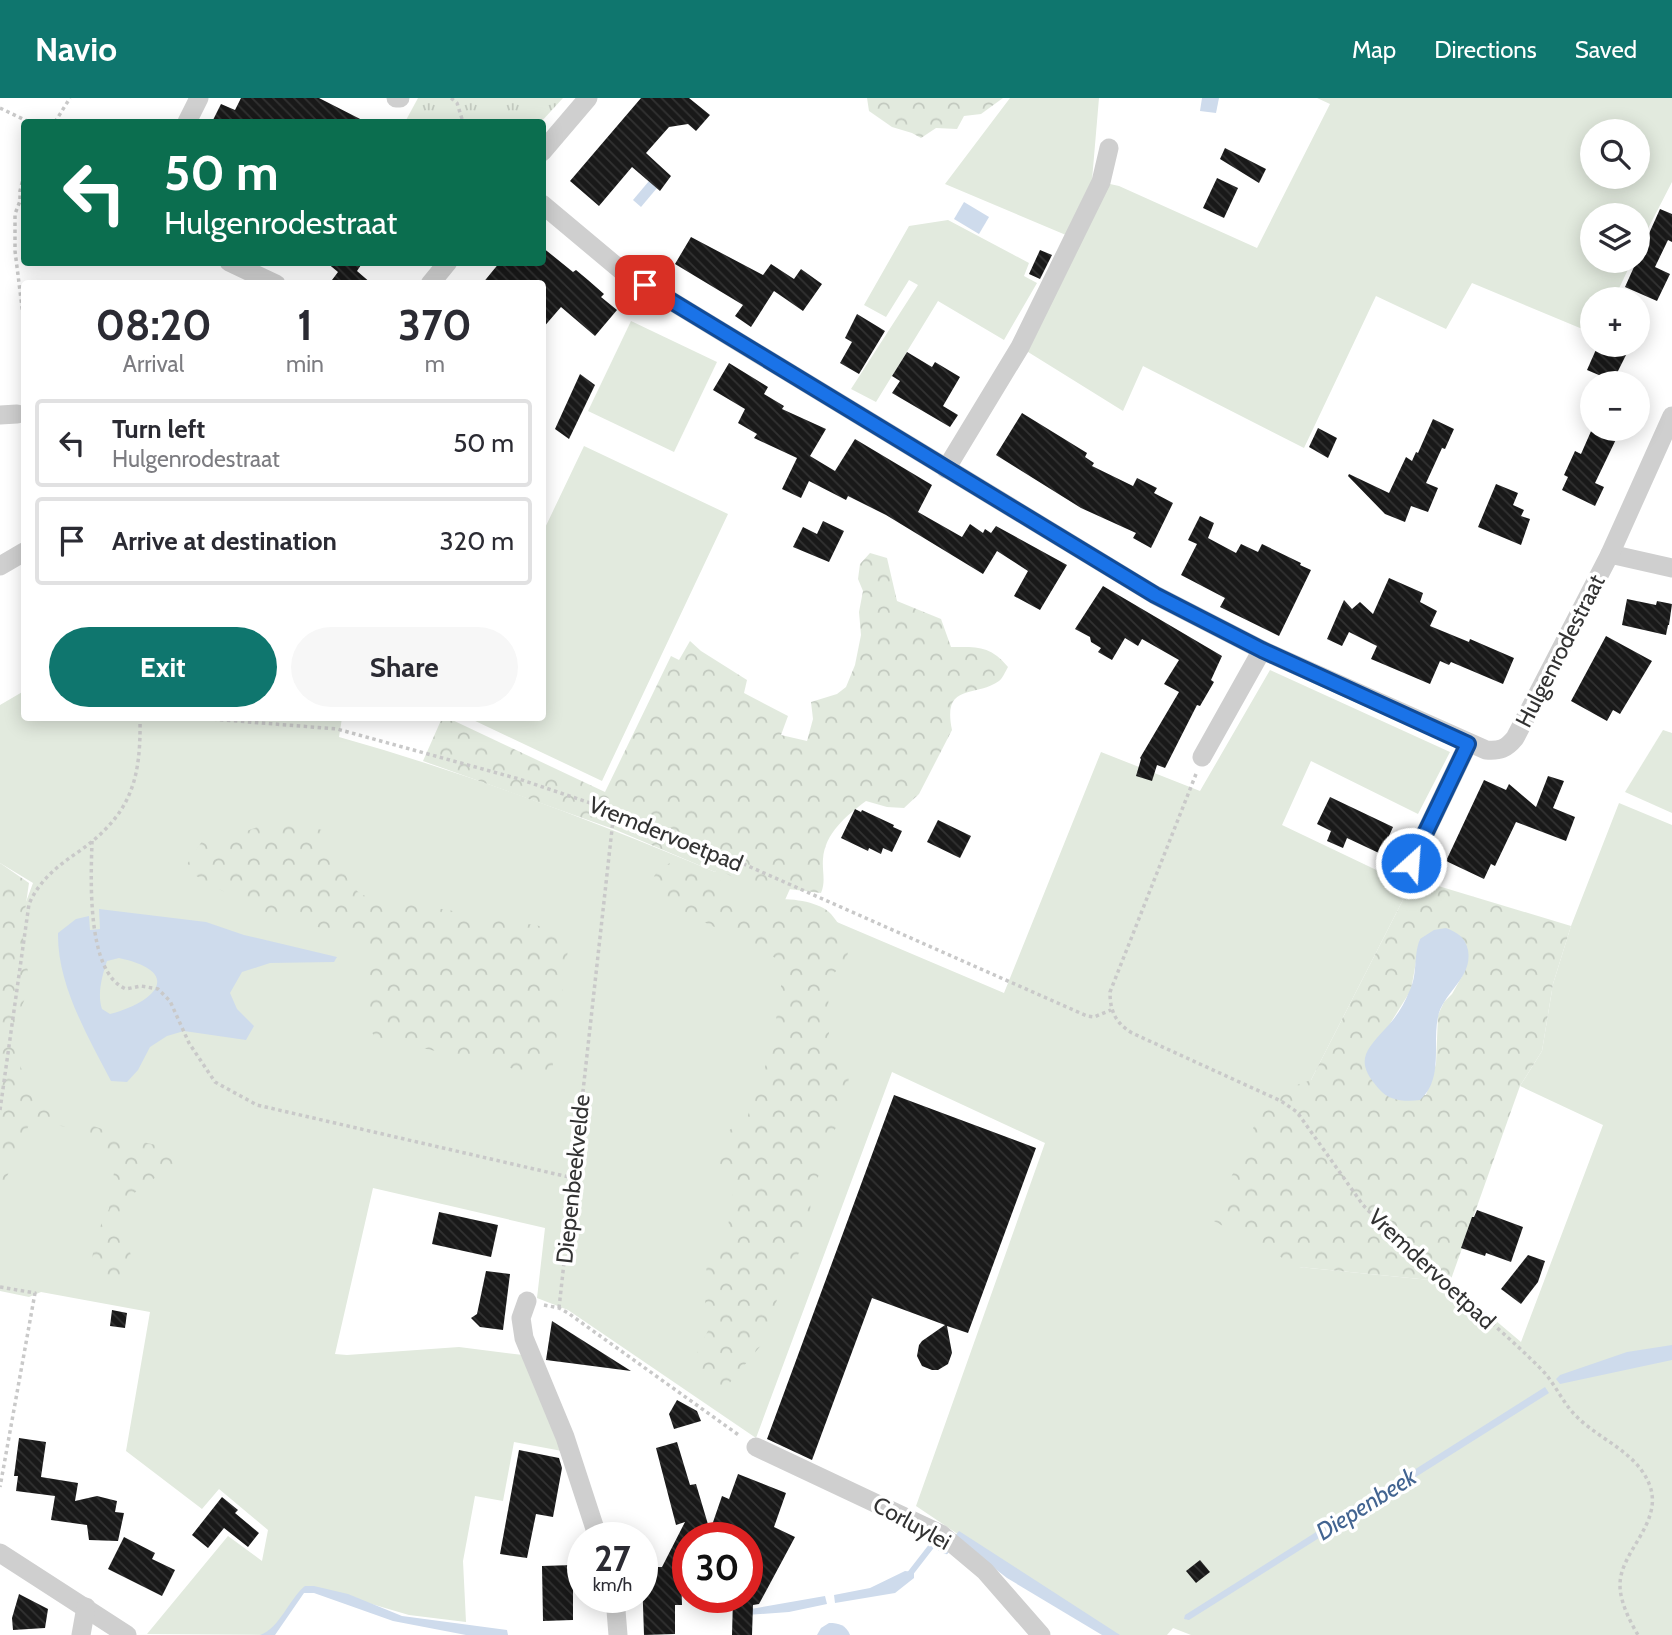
<!DOCTYPE html>
<meta charset="utf-8">
<style>
:root{--surface:#fff;--page:#f7f7f7;--text:#2b2b33;--muted:#7c7c81;--line:#e1e1e2;--accent:#0f766e}
body{margin:0;font-family:Cabin,sans-serif;background:var(--page);color:var(--text);height:100vh;display:flex;flex-direction:column;font-size:26px;white-space:nowrap}
*{box-sizing:border-box;margin:0}
p{font-size:23px;color:var(--muted)}
.icon{flex:none;width:38px;height:38px;fill:none;stroke:currentColor;stroke-width:2;stroke-linecap:round;stroke-linejoin:round}
.map{position:relative;flex:1;overflow:hidden}
.sheet{position:absolute;left:21px;top:182px;width:525px;height:441px;display:flex;flex-direction:column;background:var(--surface);border-radius:7px;box-shadow:0 4px 18px #0003}
.sheet>*{flex:none}
.hud{position:absolute;left:21px;top:21px;width:525px;height:147px;border-radius:7px;box-shadow:0 4px 18px #0003;background:#0b6e4f;color:#fff;overflow:hidden}
.tools{position:absolute;left:1580px;top:21px;display:grid;gap:14px}
.tools a{display:grid;place-items:center;width:70px;height:70px;border-radius:50%;background:var(--surface);box-shadow:0 4px 18px #0003;font-size:35px}
.speed{position:absolute;left:567px;top:1424px;display:flex;gap:14px;font-size:35px;font-weight:700;text-align:center}
.speed>*{display:grid;place-content:center;width:91px;height:91px;border-radius:50%;background:var(--surface);box-shadow:0 4px 18px #0003;line-height:1}
.speed small{font-size:18px;font-weight:400}
.speed .limit{border:10px solid #d22;background:#fff;color:#111}
.pin{position:absolute;display:grid;place-items:center;width:60px;height:60px;color:#fff;margin:-30px;border-radius:14px;box-shadow:0 4px 10px #0006}
.me{position:absolute;width:77px;margin:-38px;rotate:26deg;stroke-linejoin:round;filter:drop-shadow(0 0 5px #0008)}
.turn{display:flex;align-items:center;gap:24px;height:147px;padding:0 28px;font-size:32px}
.turn .icon{width:91px;height:91px;stroke-width:2.5}
.turn b{display:block;font-size:49px;line-height:60px}
.eta{display:flex;justify-content:space-evenly;align-items:center;height:119px;text-align:center}
.eta b{font-size:42px;font-weight:800;line-height:49px}
.cta{display:flex;gap:14px;margin-top:auto;padding:14px 28px}
.cta a{flex:1;height:80px;border-radius:42px;background:var(--accent);color:#fff;font-size:28px;font-weight:800;line-height:80px;text-align:center}
.cta a+a{background:var(--page);color:var(--text)}
ul{padding:0;list-style:none}
li{display:flex;align-items:center;gap:21px;height:88px;margin:0 14px 10px;padding:0 14px;border:4px solid var(--line);border-radius:7px}
li div{flex:1}
li b{display:block;font-size:26px}
li em{font-style:normal}
header{display:flex;align-items:center;gap:42px;box-sizing:border-box;height:98px;padding:0 35px;background:var(--accent);color:#fff}
header strong{font-size:33px}
nav{display:flex;gap:38px;margin-inline-start:auto;font-size:24px}
.map>svg:first-child{display:block}
.grass{fill:#e2eade;fill-rule:evenodd}
.forest{fill:url(#forest-crowns);fill-rule:evenodd}
.park{fill:url(#park-tufts)}
.water{fill:#cedbec;fill-rule:evenodd}
.lines{fill:none;stroke-linecap:round;stroke-linejoin:round}
.stream{stroke:#cedbec;stroke-width:6}
.building{fill:url(#building-back-hatch)}
.path{stroke:#c9c9c9;stroke-width:3.5;stroke-dasharray:3.5 3.5;stroke-linecap:butt}
.minor{stroke:#cfcfcf;stroke-width:19}
.route-casing{stroke:#114b97;stroke-width:18}
.route{stroke:#1a73e8;stroke-width:12}
.labels{text-anchor:middle;dominant-baseline:central;stroke-width:7;stroke-linejoin:round;paint-order:stroke}
.street-label{font-size:23px;fill:#323232;stroke:#fff}
.water-label{font-size:24px;font-style:italic;fill:#426491;stroke:#fff}
</style>
<header>
<strong>Navio</strong>
<nav><a>Map</a><a>Directions</a><a>Saved</a></nav>
</header>
<div class="map">
<svg width="1672" height="1537" viewBox="0 0 1672 1537">
<defs>
<pattern id="forest-crowns" width="20" height="18" patternUnits="userSpaceOnUse" patternTransform="scale(1.75)"><rect width="20" height="18" fill="#e2eade"/><path d="M2 6a3 3 0 1 1 6 0M12 15a3 3 0 1 1 6 0" fill="none" stroke="#c2c9bf"/></pattern>
<pattern id="park-tufts" width="24" height="20" patternUnits="userSpaceOnUse" patternTransform="scale(1.75)"><rect width="24" height="20" fill="#e2eade"/><path d="M3 7l-1-3M5 7V3M7 7l1-3M15 17l-1-3M17 17v-4M19 17l1-3" fill="none" stroke="#c2c9bf"/></pattern>
<pattern id="building-back-hatch" width="6" height="6" patternUnits="userSpaceOnUse" patternTransform="scale(1.75)"><rect width="6" height="6" fill="#191919"/><path d="M-1 5l2 2M0 0l6 6M5-1l2 2" fill="none" stroke="#323232"/></pattern>
</defs>
<rect width="100%" height="100%" fill="#fff"/>
<!-- grass -->
<g class="grass">
<path d="M 1010,0 L 1099,0 L 1092,82 L 1119,88 L 1257,150 L 1330,6 L 1317,0 L 1672,0 L 1672,84 L 1638,150 L 1638,117 L 1592,117 L 1592,163 L 1632,163 L 1614,201 L 1592,201 L 1592,235 L 1472,185 L 1446,231 L 1376,198 L 1304,350 L 1143,268 L 1123,313 L 1020,249 L 1073,140 L 945,86 ZM 1592,33 L 1638,33 L 1638,79 L 1592,79 Z"/>
<polygon points="948,122 1029,165 1024,178 1037,185 1004,242 938,203 876,304 851,291 918,187 909,182 886,219 864,207 909,128"/>
<polygon points="631,223 717,264 674,354 588,313"/>
<polygon points="584,348 728,416 602,683 469,620 542,620 543,434"/>
<path d="M 1270,572 L 1450,654 L 1418,716 L 1311,663 L 1282,727 L 1410,788 L 1311,982 L 1299,1169 L 1450,1184 L 1521,1244 L 1603,1027 L 1520,988 L 1542,953 L 1553,886 L 1571,828 L 1619,705 L 1672,727 L 1672,1537 L 1191,1537 L 1173,1530 L 1167,1537 L 1108,1537 L 916,1408 L 1045,1045 L 892,974 L 756,1340 L 568,1212 L 537,1200 L 545,1130 L 373,1090 L 335,1256 L 347,1257 L 459,1249 L 523,1257 L 562,1353 L 514,1344 L 503,1403 L 475,1398 L 463,1463 L 466,1524 L 409,1517 L 334,1495 L 304,1490 L 273,1537 L 147,1536 L 228,1438 L 262,1463 L 268,1432 L 219,1391 L 202,1411 L 126,1353 L 150,1214 L 41,1194 L 29,1199 L 0,1193 L 0,951 L 17,828 L 33,785 L 0,765 L 0,607 L 24,593 L 24,620 L 342,620 L 339,639 C 467,675 592,722 715,774 L 777,645 L 842,674 L 785,802 L 1004,895 L 1101,654 L 1200,693 Z"/>
<polygon points="1663,632 1672,635 1672,715 1625,694"/>
</g>
<!-- forest -->
<g class="forest">
<polygon points="867,0 1003,0 981,16 964,18 957,31 936,30 921,40 912,35 892,29 869,13"/>
<path d="M 870,455 L 887,460 L 897,503 L 941,521 L 951,549 C 977,549 990,547 1008,569 C 1005,574 1003,580 999,583 C 975,600 942,584 952,632 L 919,696 L 904,710 L 887,709 L 866,703 C 846,718 825,735 823,761 C 822,774 826,783 821,795 L 747,786 L 717,771 L 715,774 L 616,732 L 423,663 L 442,620 L 448,620 L 605,694 L 671,558 L 679,562 L 690,543 L 701,553 L 747,582 L 744,595 L 788,618 L 781,637 L 807,643 L 813,621 L 811,604 L 837,596 L 846,589 L 855,567 L 861,537 L 859,514 L 863,493 L 858,481 L 860,466 Z"/>
<path d="M 279,721 L 326,733 L 350,787 L 362,797 L 562,832 L 569,844 L 552,973 L 545,978 L 374,939 C 359,901 367,884 373,847 L 351,838 L 258,813 L 184,771 L 204,740 L 244,734 Z"/>
<polygon points="0,765 29,785 22,833 29,881 24,903 12,930 16,958 30,991 44,1007 83,1024 126,1040 160,1048 178,1063 126,1101 124,1128 131,1158 125,1184 115,1185 91,1170 95,1139 109,1111 114,1074 109,1058 71,1030 31,1022 0,1095"/>
<path d="M 670,765 L 704,780 L 721,783 L 740,803 C 763,800 813,797 831,816 C 838,824 844,835 851,844 L 846,862 L 828,882 L 829,940 L 849,966 L 848,1002 L 833,1036 L 822,1072 L 811,1091 L 810,1122 L 798,1157 L 777,1201 L 768,1239 L 722,1294 L 699,1280 L 697,1254 L 713,1223 L 705,1210 L 707,1157 L 727,1136 L 733,1094 L 717,1063 L 728,1033 L 747,1020 L 772,949 L 781,888 L 790,868 L 742,842 L 653,800 C 651,782 652,773 670,765 Z"/>
<path d="M 1425,784 L 1571,828 L 1553,886 L 1542,953 L 1520,988 L 1450,1184 L 1299,1169 L 1212,1122 L 1268,997 L 1311,982 L 1410,788 ZM 1420,841 L 1465,873 L 1452,896 L 1444,904 L 1438,917 L 1436,966 L 1426,997 L 1373,983 L 1365,966 L 1411,892 Z"/>
</g>
<!-- park -->
<polygon class="park" points="418,0 563,0 541,24 405,24"/>
<!-- water -->
<g class="water">
<polygon points="1202,0 1219,0 1216,15 1200,13"/>
<polygon points="649,83 657,90 641,109 633,102"/>
<polygon points="964,104 989,119 979,136 954,121"/>
<path d="M 99,811 L 206,824 L 244,837 L 337,859 L 334,864 L 270,865 L 242,874 L 230,895 L 237,911 L 254,928 L 246,942 L 184,933 L 167,938 L 150,949 L 138,972 L 127,984 L 111,983 C 88,939 57,886 58,835 L 76,821 L 89,818 L 90,832 L 100,831 ZM 119,860 C 184,874 156,904 110,916 L 102,911 C 97,896 102,878 107,863 Z"/>
<path d="M 1446,830 C 1458,835 1465,839 1468,852 C 1473,880 1443,894 1438,919 C 1432,946 1444,981 1420,1002 C 1405,1004 1389,1003 1379,991 C 1355,964 1364,954 1385,931 C 1395,921 1404,907 1409,894 C 1418,878 1413,858 1420,841 L 1434,832 Z"/>
<polygon points="1672,1247 1672,1262 1560,1286 1556,1281 1560,1277 1627,1254"/>
<polygon points="1545,1289 1549,1295 1189,1522 1184,1521 1185,1517"/>
<polygon points="959,1433 1120,1537 1102,1537 1007,1480 954,1439"/>
<polygon points="905,1473 914,1474 914,1480 895,1495 835,1505 834,1497 870,1490"/>
<path d="M 305,1488 L 314,1488 L 348,1496 L 402,1518 L 507,1532 L 508,1537 L 466,1537 L 393,1523 L 314,1495 L 304,1495 L 275,1537 L 260,1537 C 280,1530 289,1501 305,1488 Z"/>
<polygon points="825,1498 827,1506 789,1514 746,1517 745,1512"/>
<path d="M 829,1525 C 839,1525 846,1527 850,1537 L 817,1537 L 821,1530 Z"/>
</g>
<g class="lines">
<!-- stream -->
<polyline class="stream" points="909,1477 933,1446 946,1453"/>
</g>
<!-- building -->
<g class="building">
<polygon points="241,0 319,0 366,24 212,24 221,6 235,12"/>
<polygon points="641,0 689,0 710,17 696,33 688,26 669,29 646,55 671,78 660,93 632,69 599,108 570,83"/>
<polygon points="1225,50 1266,71 1259,85 1220,61"/>
<polygon points="1217,80 1238,90 1224,120 1203,110"/>
<polygon points="1660,111 1672,116 1672,144 1668,142 1655,169 1670,176 1657,203 1625,189"/>
<polygon points="691,139 763,177 771,166 794,181 801,171 822,186 803,213 774,193 751,229 735,218 743,207 675,166"/>
<polygon points="542,149 573,174 576,172 588,182 604,196 601,199 617,212 595,238 561,209 542,231 542,186 482,186 500,164 542,164"/>
<polygon points="1040,152 1052,157 1040,181 1029,176"/>
<polygon points="326,164 363,164 357,173 372,186 329,186 338,174"/>
<polygon points="857,216 885,233 859,276 840,265 852,244 845,240"/>
<polygon points="1598,247 1631,247 1613,283 1587,272"/>
<polygon points="907,254 932,269 935,264 960,279 943,308 958,317 950,329 892,295 900,283 892,278"/>
<polygon points="729,265 768,289 764,296 784,308 782,311 826,331 810,358 835,373 855,341 932,387 918,414 962,439 970,426 983,435 985,431 991,435 996,428 1067,467 1040,512 1014,498 1028,473 997,453 983,476 886,417 848,398 846,402 809,383 801,400 782,391 797,360 754,340 757,336 738,325 745,311 713,292"/>
<polygon points="580,276 595,287 569,341 555,331"/>
<polygon points="1022,315 1087,355 1085,359 1094,365 1092,368 1133,388 1137,380 1157,390 1154,395 1173,405 1151,450 1133,440 1136,435 1081,410 996,357"/>
<polygon points="1433,321 1454,331 1445,351 1442,350 1426,385 1438,390 1428,414 1411,408 1405,424 1385,416 1348,378 1349,376 1389,395 1406,359 1412,363 1416,354 1418,355"/>
<polygon points="1318,330 1337,340 1328,360 1309,349"/>
<polygon points="1592,331 1621,331 1595,385 1604,389 1595,408 1562,392 1568,379 1564,377 1575,353 1581,356"/>
<polygon points="1496,386 1518,395 1513,407 1524,412 1521,418 1530,421 1521,447 1478,429"/>
<polygon points="1200,418 1214,425 1208,440 1236,455 1241,446 1258,454 1262,446 1301,465 1300,467 1311,472 1279,538 1220,509 1225,500 1181,477 1197,446 1188,442"/>
<polygon points="823,423 844,433 829,464 793,449 803,429 817,436"/>
<polygon points="1389,480 1423,495 1420,504 1437,513 1430,528 1469,544 1470,541 1514,560 1503,586 1451,564 1449,567 1440,563 1430,586 1371,561 1377,548 1349,534 1342,548 1327,541 1344,502 1352,511 1360,504 1373,516"/>
<polygon points="1103,488 1222,558 1211,582 1214,584 1200,608 1197,607 1165,670 1157,667 1152,683 1136,678 1141,661 1140,660 1179,594 1164,586 1179,562 1142,541 1138,548 1125,540 1112,562 1098,554 1101,550 1091,544 1090,539 1075,531"/>
<polygon points="1627,501 1656,507 1657,503 1672,506 1669,527 1668,527 1666,537 1622,527"/>
<polygon points="1606,538 1652,563 1620,616 1613,612 1607,623 1571,603"/>
<polygon points="1548,678 1564,683 1553,710 1575,719 1566,743 1516,724 1495,768 1491,766 1484,781 1446,763 1484,682 1506,692 1509,686 1536,709"/>
<polygon points="1330,699 1393,729 1381,756 1347,740 1343,750 1327,743 1331,733 1317,726"/>
<polygon points="855,711 861,714 862,712 894,727 893,729 902,733 892,754 883,750 881,756 869,750 868,753 841,740"/>
<polygon points="938,722 971,738 960,760 927,744"/>
<polygon points="894,997 1036,1050 968,1235 947,1228 952,1255 948,1266 938,1272 932,1272 922,1268 917,1258 919,1247 922,1243 945,1227 872,1200 812,1362 767,1341"/>
<polygon points="1477,1112 1523,1129 1511,1164 1486,1155 1485,1158 1461,1150 1472,1119 1474,1119"/>
<polygon points="439,1114 498,1127 491,1159 432,1146"/>
<polygon points="1528,1157 1545,1163 1538,1184 1521,1206 1501,1191"/>
<polygon points="486,1173 510,1176 503,1232 480,1229 471,1220 477,1216"/>
<polygon points="112,1212 127,1215 125,1230 110,1228"/>
<polygon points="552,1223 631,1273 546,1262"/>
<polygon points="677,1302 697,1313 701,1323 674,1331 669,1316"/>
<polygon points="19,1340 46,1344 41,1379 78,1385 75,1403 97,1398 117,1403 115,1414 124,1415 118,1443 89,1442 87,1427 51,1422 55,1398 16,1393 18,1378 14,1378"/>
<polygon points="677,1344 690,1387 696,1386 710,1433 722,1398 729,1401 738,1376 786,1395 774,1429 795,1439 759,1506 753,1507 752,1537 732,1537 733,1500 747,1500 747,1440 688,1440 688,1479 681,1476 682,1507 675,1507 675,1536 644,1537 642,1478 649,1477 649,1469 662,1469 685,1424 676,1427 656,1350"/>
<polygon points="519,1352 559,1360 562,1370 553,1419 536,1416 527,1460 500,1456"/>
<polygon points="222,1399 238,1412 235,1415 259,1435 248,1449 224,1430 208,1450 192,1437"/>
<polygon points="124,1439 155,1455 152,1461 175,1472 162,1498 108,1471"/>
<polygon points="1200,1462 1210,1474 1196,1485 1186,1473"/>
<polygon points="573,1467 573,1522 543,1523 542,1468"/>
<polygon points="19,1496 48,1511 45,1530 13,1532 12,1520"/>
</g>
<g class="lines">
<!-- path -->
<g class="path">
<polyline points="451,0 457,5 463,24"/>
<polyline points="0,10 29,24"/>
<polyline points="55,24 70,0"/>
<polyline points="24,77 20,93 20,103 15,116 15,153 24,225"/>
<polyline points="199,620 337,631 519,681 614,713 651,725 1087,918 1094,919 1111,912"/>
<path d="M 1196,676 L 1110,894 C 1110,914 1116,925 1132,935 L 1281,1003 L 1297,1014 L 1363,1107 L 1378,1123 C 1429,1175 1488,1218 1539,1269 C 1555,1284 1562,1305 1578,1320 C 1602,1343 1638,1355 1650,1388 C 1663,1426 1619,1454 1620,1488 C 1620,1503 1630,1524 1638,1537"/>
<path d="M 92,743 C 91,780 86,875 126,891 L 141,888 L 158,891 L 170,903 L 189,945 L 215,984 L 257,1007 L 573,1080"/>
<path d="M 0,1012 L 29,806 C 40,781 59,767 81,752 C 132,715 141,680 140,620"/>
<polyline points="0,1189 35,1195 0,1389"/>
<polyline points="544,1207 559,1210 568,1215 740,1338"/>
<polyline points="559,1210 614,713"/>
</g>
<!-- minor -->
<g class="minor">
<polyline points="396,0 400,0"/>
<polyline points="187,24 199,0"/>
<polyline points="542,54 588,0"/>
<path d="M 542,106 L 622,173 L 1155,497 L 1262,552 L 1486,652 C 1500,653 1506,651 1515,640 L 1610,456 L 1672,470"/>
<polyline points="229,164 276,186"/>
<polyline points="430,186 448,164"/>
<polyline points="0,317 17,316"/>
<polyline points="946,371 1020,249 1101,84 1109,50"/>
<polyline points="1610,456 1672,318"/>
<polyline points="0,468 24,454"/>
<polyline points="1202,659 1262,552"/>
<polyline points="1411,765 1468,646"/>
<polyline points="527,1203 521,1220 524,1240 565,1339 598,1440"/>
<polyline points="756,1349 941,1436 985,1473 1041,1537"/>
<polyline points="0,1455 127,1537"/>
<polyline points="615,1500 618,1537"/>
<polyline points="81,1537 86,1509"/>
</g>
</g>
<g class="lines">
<defs>
<polyline id="route" points="645,187 1155,497 1262,552 1468,646 1411,765"/>
</defs>
<!-- route casing -->
<use href="#route" class="route-casing"/>
<!-- route -->
<use href="#route" class="route"/>
</g>
<g class="labels">
<!-- street labels -->
<g class="street-label">
<text transform="translate(1560 553) rotate(-63)">Hulgenrodestraat</text>
<text transform="translate(666 736) rotate(22)">Vremdervoetpad</text>
<text transform="translate(573 1081) rotate(-84)">Diepenbeekvelde</text>
<text transform="translate(1432 1171) rotate(43)">Vremdervoetpad</text>
<text transform="translate(912 1425) rotate(29)">Corluylei</text>
</g>
<!-- water labels -->
<g class="water-label">
<text transform="translate(1366 1406) rotate(-32)">Diepenbeek</text>
</g>
</g>
</svg>
<div class="tools">
<a><svg class="icon" aria-label="search" viewBox="0 0 24 24"><circle cx="10" cy="10" r="6"/><path d="M15 15l6 6"/></svg></a>
<a><svg class="icon" aria-label="layers" viewBox="0 0 24 24"><path d="M12 4l9 5-9 5-9-5zM3 14l9 5 9-5"/></svg></a>
<a>+</a>
<a>−</a>
</div>
<div class="speed"><div>27<small>km/h</small></div><div class="limit">30</div></div>
<div class="pin" style="left:645px;top:187px;background:#d93025"><svg class="icon" aria-label="arrive" viewBox="0 0 24 24"><path d="M6 21V4h12l-3 4 3 4H6"/></svg></div>
<svg class="me" style="left:1411px;top:765px" viewBox="-20 -20 40 40"><circle r="17" fill="#1a73e8" stroke="#fff" stroke-width="3"/><path d="M0-11L8 9 0 5-8 9z" fill="#fff"/></svg>
<div class="hud">
<div class="turn"><svg class="icon" aria-label="left" viewBox="0 0 24 24"><path d="M17 20v-9H6M10 6l-5 5 5 5"/></svg><div><b>50 m</b>Hulgenrodestraat</div></div>
</div>
<section class="sheet">
<div class="eta">
<div><b>08:20</b><p>Arrival</p></div>
<div><b>1</b><p>min</p></div>
<div><b>370</b><p>m</p></div>
</div>
<ul>
<li><svg class="icon" aria-label="left" viewBox="0 0 24 24"><path d="M17 20v-9H6M10 6l-5 5 5 5"/></svg><div><b>Turn left</b><p>Hulgenrodestraat</p></div><em>50 m</em></li>
<li><svg class="icon" aria-label="arrive" viewBox="0 0 24 24"><path d="M6 21V4h12l-3 4 3 4H6"/></svg><div><b>Arrive at destination</b></div><em>320 m</em></li>
</ul>
<div class="cta"><a>Exit</a><a>Share</a></div>
</section>
</div>
